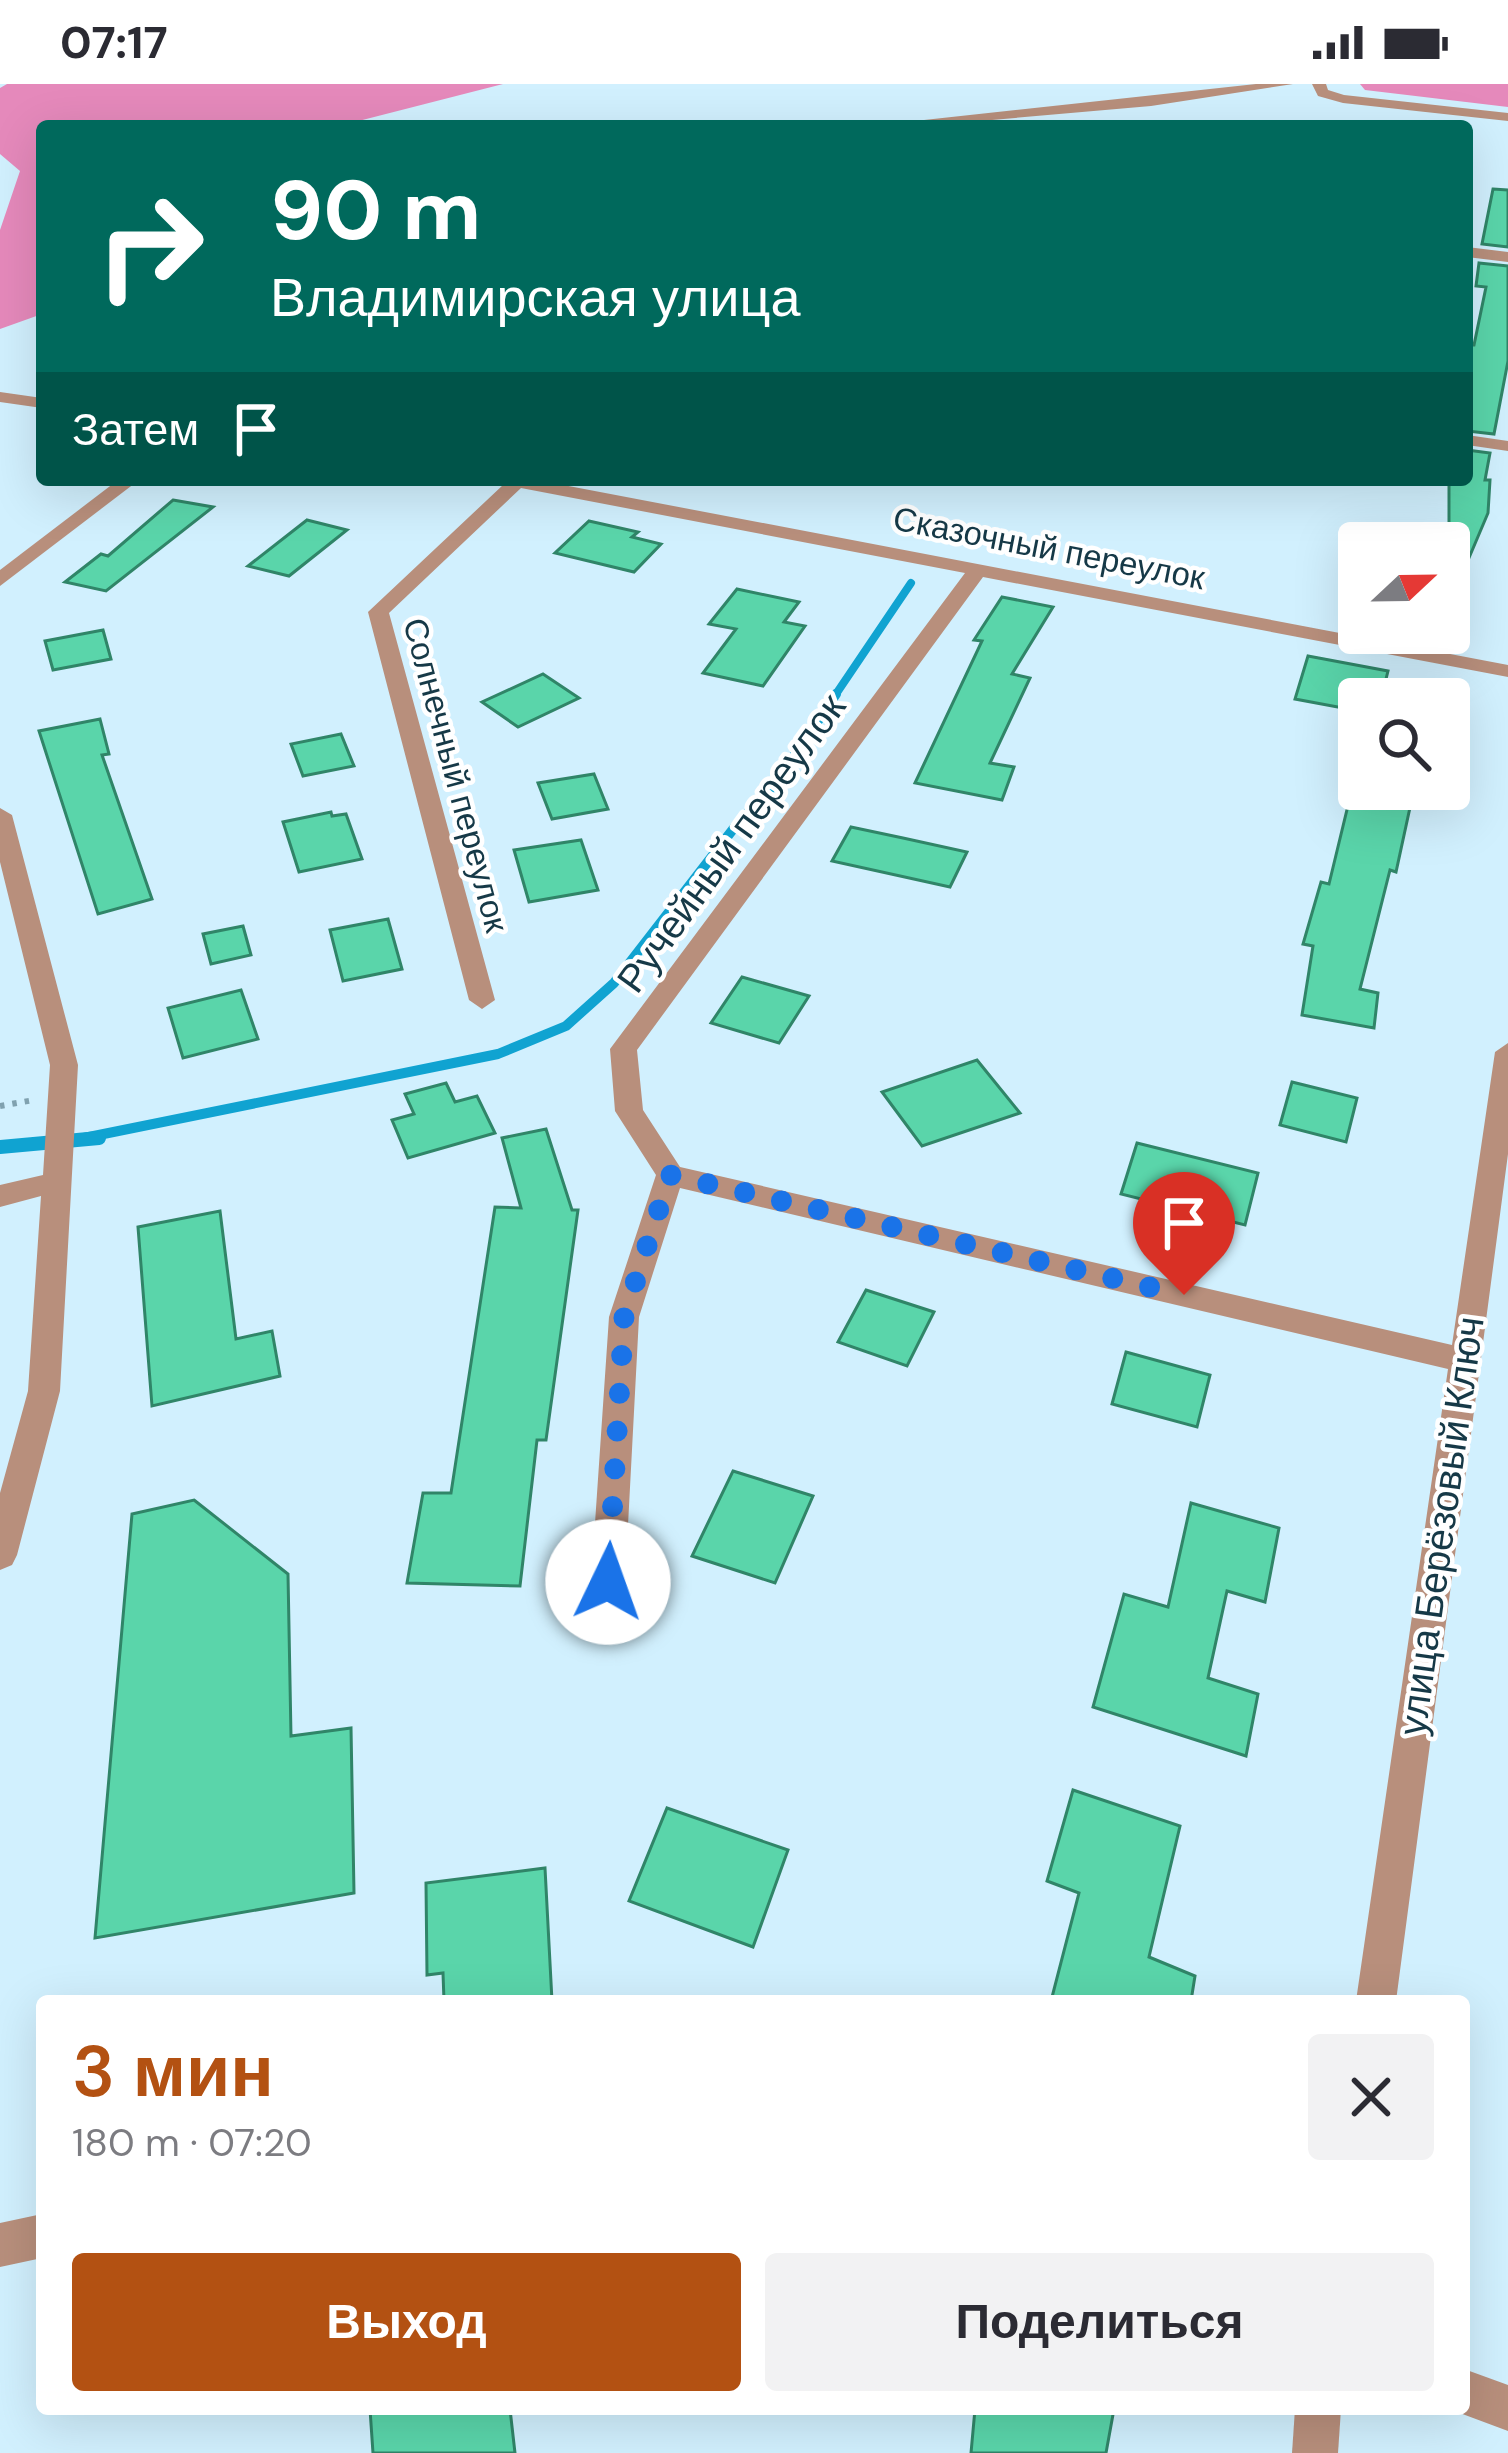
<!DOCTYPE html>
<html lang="ru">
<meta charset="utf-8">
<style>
:root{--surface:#fff;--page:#f2f2f3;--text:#2b2b33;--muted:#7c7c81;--accent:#b35112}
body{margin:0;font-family:"DM Sans",sans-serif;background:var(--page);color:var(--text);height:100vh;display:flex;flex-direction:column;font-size:45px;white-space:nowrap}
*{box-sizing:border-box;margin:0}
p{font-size:39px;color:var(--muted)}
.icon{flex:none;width:66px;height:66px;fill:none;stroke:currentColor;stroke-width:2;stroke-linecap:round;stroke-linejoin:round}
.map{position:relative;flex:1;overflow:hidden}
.panel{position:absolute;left:36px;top:1911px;width:1434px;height:420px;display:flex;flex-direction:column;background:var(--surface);border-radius:12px;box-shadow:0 12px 48px #0002}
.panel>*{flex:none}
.hud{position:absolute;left:36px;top:36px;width:1437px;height:366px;border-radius:12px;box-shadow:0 12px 48px #0002;background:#00695c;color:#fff;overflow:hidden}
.needle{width:78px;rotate:68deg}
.controls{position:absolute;left:1338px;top:438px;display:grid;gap:24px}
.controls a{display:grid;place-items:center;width:132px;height:132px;border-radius:12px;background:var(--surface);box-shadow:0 12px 48px #0002;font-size:60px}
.pin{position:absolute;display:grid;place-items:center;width:102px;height:102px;color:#fff;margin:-123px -51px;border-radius:50% 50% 50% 0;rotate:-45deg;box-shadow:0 0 12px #0007}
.pin .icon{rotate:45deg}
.me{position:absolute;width:132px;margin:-66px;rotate:3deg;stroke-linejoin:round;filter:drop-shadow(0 0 9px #0008)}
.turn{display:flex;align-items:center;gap:42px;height:252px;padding:0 36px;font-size:54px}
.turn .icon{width:156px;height:156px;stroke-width:2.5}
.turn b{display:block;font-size:84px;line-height:102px}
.then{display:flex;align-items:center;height:114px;padding:0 36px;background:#0003;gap:24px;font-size:45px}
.round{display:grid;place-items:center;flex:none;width:126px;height:126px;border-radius:12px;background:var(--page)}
.summary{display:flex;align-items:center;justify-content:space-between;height:204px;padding:0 36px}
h1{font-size:72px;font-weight:600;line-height:90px;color:var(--accent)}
.primary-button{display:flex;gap:24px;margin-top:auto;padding:24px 36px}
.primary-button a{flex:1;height:138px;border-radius:12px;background:var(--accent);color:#fff;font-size:48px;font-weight:600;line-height:138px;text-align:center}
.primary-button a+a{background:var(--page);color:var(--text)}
.status{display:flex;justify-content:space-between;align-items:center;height:84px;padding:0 60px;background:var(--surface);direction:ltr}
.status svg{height:33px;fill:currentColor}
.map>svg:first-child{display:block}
.forest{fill:#e589bb}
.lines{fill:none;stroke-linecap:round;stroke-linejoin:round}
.stream-far2{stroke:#10a3d1;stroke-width:8}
.stream-far1{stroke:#10a3d1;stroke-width:10}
.stream{stroke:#10a3d1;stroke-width:14}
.building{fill:#5ad5aa;stroke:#308568;stroke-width:3}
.path{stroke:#80a1af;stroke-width:6;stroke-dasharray:4.5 8;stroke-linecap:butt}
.minor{fill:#b88f7c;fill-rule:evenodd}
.route{stroke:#1a73e8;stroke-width:21;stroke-dasharray:0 37.8}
.labels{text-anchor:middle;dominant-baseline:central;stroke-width:9;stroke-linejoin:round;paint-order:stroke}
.far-street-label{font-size:33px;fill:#163947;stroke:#fff}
.street-label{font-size:39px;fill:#163947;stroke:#fff}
</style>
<div class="status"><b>07:17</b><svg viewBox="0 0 49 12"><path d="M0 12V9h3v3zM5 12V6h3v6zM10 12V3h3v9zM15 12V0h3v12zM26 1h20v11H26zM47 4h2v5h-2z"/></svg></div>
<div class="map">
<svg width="1508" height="2369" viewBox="0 0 1508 2369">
<rect width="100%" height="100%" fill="#d1f0fe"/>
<!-- forest -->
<g class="forest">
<polygon points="7,0 503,0 339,42 42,42 42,230 0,245 0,146 20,87 0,70 0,4"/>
<polygon points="1360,0 1508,0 1508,23 1365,6"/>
</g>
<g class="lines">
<!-- stream-far2 -->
<polyline class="stream-far2" points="834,613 911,499"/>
<!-- stream-far1 -->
<polyline class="stream-far1" points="69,1057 498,970 566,942 614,899 734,744 777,697 836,610"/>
<!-- stream -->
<polyline class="stream" points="0,1063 99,1054"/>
</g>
<!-- building -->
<g class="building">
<polygon points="1493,105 1508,106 1508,163 1482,160"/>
<polygon points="1479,179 1508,182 1508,277 1494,350 1467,347 1467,261 1474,261 1486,203 1476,202"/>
<polygon points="1467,366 1490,369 1485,396 1490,396 1488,429 1449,521 1449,396 1467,396"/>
<polygon points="173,416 213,423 106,507 65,498 101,470 108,472"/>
<polygon points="307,436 347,446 289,492 248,482"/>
<polygon points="589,437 638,448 632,453 661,460 634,488 555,469"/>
<polygon points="737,505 799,518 784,538 805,542 763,602 703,589 736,545 709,540"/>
<polygon points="1002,513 1053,523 1012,590 1030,594 990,679 1014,683 1002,716 915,699 982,557 974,556"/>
<polygon points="103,546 111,575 53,586 45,557"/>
<polygon points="1308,572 1388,587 1381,615 1359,615 1359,627 1295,615"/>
<polygon points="543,590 579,614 518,643 482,618"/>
<polygon points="100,635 109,670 102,671 152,815 98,830 39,647"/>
<polygon points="341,650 354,682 303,692 291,660"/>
<polygon points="594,690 608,725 552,735 538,699"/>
<polygon points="1352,705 1414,705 1396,788 1390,786 1360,905 1378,909 1374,944 1302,931 1313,862 1303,860 1321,798 1329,800"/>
<polygon points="331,728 332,732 346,730 362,775 299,788 283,738"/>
<polygon points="851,743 903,754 967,768 950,803 832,777"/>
<polygon points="581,756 598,806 529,818 514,766"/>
<polygon points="388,835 402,885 343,897 330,846"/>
<polygon points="243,842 251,871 211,880 203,850"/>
<polygon points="742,893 809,912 779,959 711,939"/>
<polygon points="241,906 258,955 183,974 168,924"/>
<polygon points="977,976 1020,1029 922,1062 882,1008"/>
<polygon points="1292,998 1357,1014 1346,1058 1280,1041"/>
<polygon points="446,999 455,1018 477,1012 495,1049 408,1074 392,1036 414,1030 405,1010"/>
<polygon points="546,1045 572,1126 578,1126 546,1356 537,1356 520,1502 407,1499 423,1409 451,1409 495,1123 521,1124 502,1054"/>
<polygon points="1137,1059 1258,1089 1245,1141 1121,1110"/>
<polygon points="220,1127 236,1255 272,1247 280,1292 152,1322 138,1143"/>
<polygon points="866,1206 934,1228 907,1282 838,1258"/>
<polygon points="1126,1268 1210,1291 1197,1343 1112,1320"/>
<polygon points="733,1387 813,1412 775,1499 692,1472"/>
<polygon points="194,1416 288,1490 291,1652 351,1644 354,1809 95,1854 132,1430"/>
<polygon points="1191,1419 1279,1444 1265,1518 1227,1507 1208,1594 1258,1610 1246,1672 1093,1623 1124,1510 1168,1523"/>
<polygon points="1073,1706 1180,1742 1149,1873 1195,1892 1191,1917 1051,1917 1079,1809 1047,1797"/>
<polygon points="667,1724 788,1766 753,1863 629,1817"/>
<polygon points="545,1784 552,1917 444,1917 443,1889 427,1891 426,1799"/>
<polygon points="370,2325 510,2325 515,2369 373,2369"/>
<polygon points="975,2325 1114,2325 1106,2369 971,2369"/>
</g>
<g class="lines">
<!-- path -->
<polyline class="path" points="0,1022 34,1016"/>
<!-- minor -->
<g class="minor">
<polygon points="1256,0 1293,0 1151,22 923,42 869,42"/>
<polygon points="1312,0 1326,0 1328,6 1344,11 1508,29 1508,37 1343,19 1318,12"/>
<polygon points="1467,163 1508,168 1508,178 1467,173"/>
<polygon points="0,308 42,314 42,324 0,318"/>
<polygon points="1467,351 1508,357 1508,367 1467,361"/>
<polygon points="118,396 139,396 0,502 0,486"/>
<polygon points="498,396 537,396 1508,581 1508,593 983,493 637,966 643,1026 680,1083 1452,1261 1495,968 1508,959 1508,1070 1396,1917 1356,1917 1448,1285 680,1104 639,1233 625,1498 620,1509 608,1513 596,1509 591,1498 609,1233 656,1091 615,1027 610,965 965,489 521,404 389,529 495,916 482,925 469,916 368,528 503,401"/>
<polygon points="0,724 12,731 78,981 60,1307 17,1471 12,1481 0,1486 0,1409 28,1307 41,1112 0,1123 0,1101 43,1091 50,981 0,778"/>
<polygon points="42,2130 42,2174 0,2183 0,2139"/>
<polygon points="1464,2285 1508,2301 1508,2347 1449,2325 1464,2325"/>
<polygon points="1295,2325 1341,2325 1338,2369 1292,2369"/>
</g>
</g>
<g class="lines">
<!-- route -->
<polyline class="route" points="608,1498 624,1233 670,1091 1184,1211"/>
</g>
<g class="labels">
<!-- far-street labels -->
<g class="far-street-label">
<text transform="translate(1049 464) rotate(11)">Сказочный переулок</text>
<text transform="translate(456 691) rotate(75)">Солнечный переулок</text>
</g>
<!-- street labels -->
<g class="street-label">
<text transform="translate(731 759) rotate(-54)">Ручейный переулок</text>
<text transform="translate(1441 1442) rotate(-82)">улица Берёзовый Ключ</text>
</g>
</g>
</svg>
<div class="controls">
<a><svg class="needle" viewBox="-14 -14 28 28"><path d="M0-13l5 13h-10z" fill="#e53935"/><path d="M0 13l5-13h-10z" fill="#7c7c81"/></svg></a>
<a><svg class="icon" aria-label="search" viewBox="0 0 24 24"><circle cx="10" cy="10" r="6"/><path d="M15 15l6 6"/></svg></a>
</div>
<div class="pin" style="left:1184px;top:1211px;background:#d93025"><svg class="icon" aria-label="arrive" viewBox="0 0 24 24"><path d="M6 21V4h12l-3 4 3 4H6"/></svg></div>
<svg class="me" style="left:608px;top:1498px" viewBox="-20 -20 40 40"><circle r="19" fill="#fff"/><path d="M0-13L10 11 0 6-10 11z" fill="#1a73e8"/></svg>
<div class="hud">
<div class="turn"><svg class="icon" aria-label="right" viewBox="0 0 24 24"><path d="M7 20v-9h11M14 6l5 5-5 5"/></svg><div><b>90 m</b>Владимирская улица</div></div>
<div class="then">Затем<svg class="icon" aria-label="arrive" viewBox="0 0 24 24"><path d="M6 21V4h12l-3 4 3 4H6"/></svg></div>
</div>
<section class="panel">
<div class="summary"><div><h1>3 мин</h1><p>180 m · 07:20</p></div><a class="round"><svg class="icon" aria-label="close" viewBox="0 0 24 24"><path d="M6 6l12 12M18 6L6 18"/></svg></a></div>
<div class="primary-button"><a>Выход</a><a>Поделиться</a></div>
</section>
</div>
